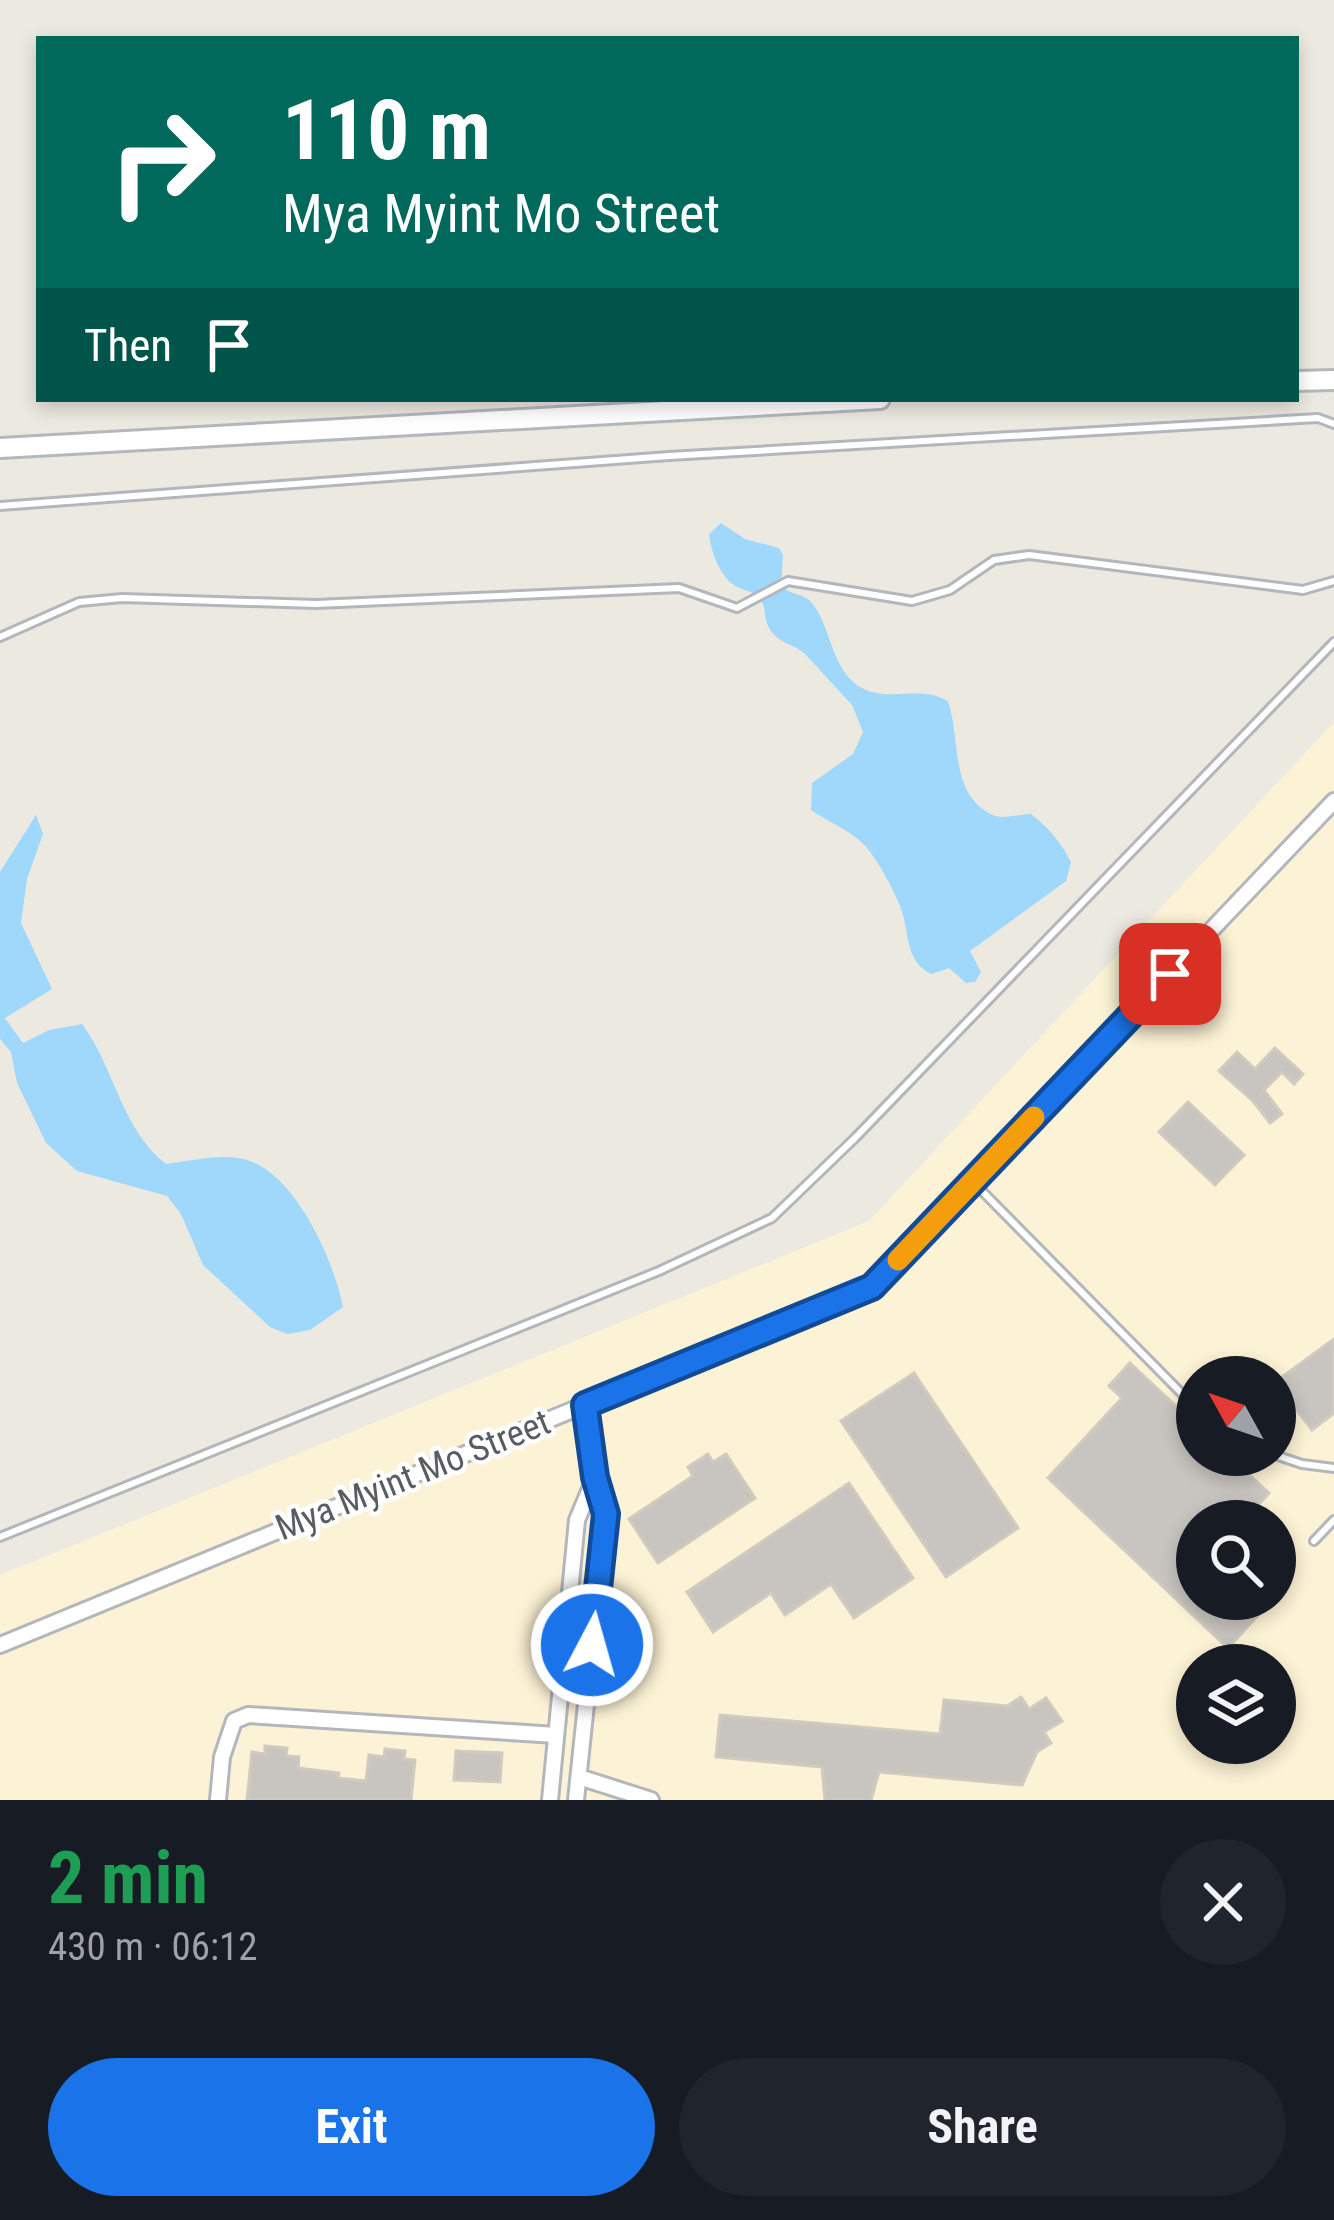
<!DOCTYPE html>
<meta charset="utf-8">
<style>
:root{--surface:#171b24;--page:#20242c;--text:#f1f3f6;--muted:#9ea1a6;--accent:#1a73e8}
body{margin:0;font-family:"Roboto Condensed",sans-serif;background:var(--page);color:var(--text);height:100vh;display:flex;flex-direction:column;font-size:45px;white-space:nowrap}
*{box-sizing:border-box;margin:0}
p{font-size:39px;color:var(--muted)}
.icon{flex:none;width:66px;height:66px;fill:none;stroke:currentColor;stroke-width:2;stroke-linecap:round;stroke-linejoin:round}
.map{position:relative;height:1800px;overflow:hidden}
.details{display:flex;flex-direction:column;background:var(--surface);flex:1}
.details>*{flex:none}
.hud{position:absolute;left:36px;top:36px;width:1263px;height:366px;border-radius:0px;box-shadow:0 6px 18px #0003;background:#00695c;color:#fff;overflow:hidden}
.needle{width:78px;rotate:310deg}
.buttons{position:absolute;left:1176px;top:1356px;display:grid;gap:24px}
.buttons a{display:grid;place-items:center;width:120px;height:120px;border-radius:50%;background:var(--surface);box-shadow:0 6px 18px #0003;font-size:60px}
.pin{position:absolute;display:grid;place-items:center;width:102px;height:102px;color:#fff;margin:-51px;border-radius:24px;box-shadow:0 6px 18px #0006}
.me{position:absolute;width:132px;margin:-66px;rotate:6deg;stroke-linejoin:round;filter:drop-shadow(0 0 9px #0008)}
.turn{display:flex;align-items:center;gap:42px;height:252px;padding:0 48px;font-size:54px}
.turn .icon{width:156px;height:156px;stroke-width:2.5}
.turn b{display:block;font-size:84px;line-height:102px}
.then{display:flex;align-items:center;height:114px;padding:0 48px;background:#0003;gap:24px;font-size:45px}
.round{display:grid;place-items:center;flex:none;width:126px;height:126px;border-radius:63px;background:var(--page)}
.head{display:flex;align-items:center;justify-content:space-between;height:204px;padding:0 48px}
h1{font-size:72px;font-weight:700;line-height:90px;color:#1e9e55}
.primary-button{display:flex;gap:24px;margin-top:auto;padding:24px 48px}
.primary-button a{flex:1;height:138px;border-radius:72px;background:var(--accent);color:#fff;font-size:48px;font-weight:700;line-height:138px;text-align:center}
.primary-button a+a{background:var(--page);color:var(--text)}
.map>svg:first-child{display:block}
.commercial{fill:#fcf2d5;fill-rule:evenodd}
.water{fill:#a0d8fc}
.building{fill:#c8c5c0;stroke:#d0cabf;stroke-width:3}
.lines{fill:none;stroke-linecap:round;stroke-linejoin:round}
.service-casing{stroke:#b3b7bb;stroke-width:12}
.minor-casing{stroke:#b3b7bb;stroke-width:20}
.secondary-casing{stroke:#b4b8bd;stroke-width:24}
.service{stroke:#fff;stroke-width:6}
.minor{stroke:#fff;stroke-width:14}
.secondary{stroke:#fff;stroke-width:18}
.route-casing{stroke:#114b97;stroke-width:30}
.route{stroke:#1a73e8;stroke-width:21}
.slow{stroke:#f59e0b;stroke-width:21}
.labels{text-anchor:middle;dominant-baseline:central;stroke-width:9;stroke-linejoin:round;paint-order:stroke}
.street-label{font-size:36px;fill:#595d61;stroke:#fff}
</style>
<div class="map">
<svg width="1334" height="1800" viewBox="0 0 1334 1800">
<rect width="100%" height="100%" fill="#ece9e0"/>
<!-- commercial -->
<path class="commercial" d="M 1334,722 L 1334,1800 L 0,1800 L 0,1575 L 869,1221 ZM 1197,1377 L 1275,1377 L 1275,1455 L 1197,1455 ZM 1197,1521 L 1275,1521 L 1275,1599 L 1197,1599 ZM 1197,1665 L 1275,1665 L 1275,1743 L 1197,1743 Z"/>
<!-- water -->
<g class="water">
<path d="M 721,523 L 745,539 L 779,548 L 783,555 L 781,585 C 790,596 803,592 812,603 C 833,629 831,675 866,690 C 891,701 927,685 948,702 C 961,737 949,796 993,815 C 1004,820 1018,814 1031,814 C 1049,828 1060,841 1071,862 L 1066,881 L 970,951 L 981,972 L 975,982 L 966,983 L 949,968 L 931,974 C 904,961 910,931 900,906 C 892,887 880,864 867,848 C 854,832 828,822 811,810 L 812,783 L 853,754 L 863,732 L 852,705 L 806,655 C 794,643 778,645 768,626 C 764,618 766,606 760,599 C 753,590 742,591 734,585 C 719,575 711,551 709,534 Z"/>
<path d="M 36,815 L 43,834 L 27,879 L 21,923 L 52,989 L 5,1018 L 23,1043 L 49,1030 L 82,1024 C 115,1068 121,1129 166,1164 C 191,1161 226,1152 250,1161 C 297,1178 334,1261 343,1307 L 310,1330 L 287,1334 L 270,1327 L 203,1265 L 181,1214 L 167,1196 L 77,1171 L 46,1143 L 17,1083 L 11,1052 L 0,1039 L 0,872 Z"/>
</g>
<!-- building -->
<g class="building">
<polygon points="1275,1048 1303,1074 1294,1084 1282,1072 1264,1090 1282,1114 1270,1123 1253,1101 1219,1071 1237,1052 1255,1069"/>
<polygon points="1188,1102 1244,1155 1215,1185 1159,1132"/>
<polygon points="1334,1339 1334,1413 1312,1430 1275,1382"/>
<polygon points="1130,1363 1197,1426 1197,1455 1228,1455 1269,1493 1243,1521 1197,1521 1197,1599 1273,1599 1228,1648 1048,1478 1122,1398 1109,1386"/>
<polygon points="914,1373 1018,1528 946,1577 841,1421"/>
<polygon points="708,1454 713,1462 726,1454 755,1498 658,1563 629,1519 693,1476 688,1467"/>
<polygon points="849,1483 913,1578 854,1618 831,1584 785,1615 771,1593 713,1632 687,1592"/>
<polygon points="1021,1697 1029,1709 1046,1698 1062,1721 1044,1732 1051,1743 1037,1752 1022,1785 879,1772 871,1800 825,1800 822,1767 716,1757 720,1715 940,1734 944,1700 1007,1706"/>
<polygon points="265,1746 287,1748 286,1756 299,1757 298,1768 339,1773 338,1778 366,1781 369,1755 384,1757 385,1749 405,1751 404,1759 415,1760 411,1800 247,1800 252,1752 265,1754"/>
<polygon points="456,1751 502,1753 500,1782 454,1780"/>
</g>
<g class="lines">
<defs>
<g id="service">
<polyline points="0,506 669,456 1318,418 1334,424"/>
<polyline points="0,637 79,602 122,598 316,604 679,588 737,608 788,581 912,601 950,590 994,560 1029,555 1303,590 1334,581"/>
<polyline points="975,1184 1197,1409"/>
<polyline points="1275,1455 1302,1464 1334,1468"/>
<polyline points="0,1537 659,1271 772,1218 856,1137 1334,642"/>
<polyline points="1314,1541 1334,1520"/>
</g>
<g id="minor">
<polyline points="0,1645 872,1287 1334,801"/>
<polyline points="579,1777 651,1800"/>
<polyline points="218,1800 222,1757 234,1721 248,1715 556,1735"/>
<polyline points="550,1800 577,1520 595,1477"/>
<polyline points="576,1800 606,1514 595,1477 585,1405"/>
</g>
<g id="secondary">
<polyline points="1296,381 1334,380"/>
<polyline points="0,448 880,399"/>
</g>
</defs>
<!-- service casing -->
<use href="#service" class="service-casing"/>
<!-- minor casing -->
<use href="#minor" class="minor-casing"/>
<!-- secondary casing -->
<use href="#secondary" class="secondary-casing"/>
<!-- service -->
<use href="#service" class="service"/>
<!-- minor -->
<use href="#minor" class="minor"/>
<!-- secondary -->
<use href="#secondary" class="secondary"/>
</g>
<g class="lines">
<defs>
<polyline id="route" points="592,1645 606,1514 595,1477 585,1405 872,1287 1170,974"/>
</defs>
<!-- route casing -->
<use href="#route" class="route-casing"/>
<!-- route -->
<use href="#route" class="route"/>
<!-- slow -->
<polyline class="slow" points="898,1260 1034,1117"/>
</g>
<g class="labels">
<!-- street labels -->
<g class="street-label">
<text transform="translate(413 1475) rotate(-22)">Mya Myint Mo Street</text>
</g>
</g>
</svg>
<div class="buttons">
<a><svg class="needle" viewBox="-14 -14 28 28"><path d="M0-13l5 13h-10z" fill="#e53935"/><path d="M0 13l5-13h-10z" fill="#9ea1a6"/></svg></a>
<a><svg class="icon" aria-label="search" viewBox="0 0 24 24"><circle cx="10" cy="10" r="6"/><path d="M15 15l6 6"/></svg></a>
<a><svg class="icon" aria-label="layers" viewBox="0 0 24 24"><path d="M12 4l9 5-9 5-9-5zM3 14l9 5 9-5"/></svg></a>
</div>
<div class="pin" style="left:1170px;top:974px;background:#d93025"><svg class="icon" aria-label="arrive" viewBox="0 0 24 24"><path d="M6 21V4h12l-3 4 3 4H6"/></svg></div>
<svg class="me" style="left:592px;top:1645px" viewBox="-20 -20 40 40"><circle r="17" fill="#1a73e8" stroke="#fff" stroke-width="3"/><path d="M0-11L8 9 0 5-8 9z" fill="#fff"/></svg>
<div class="hud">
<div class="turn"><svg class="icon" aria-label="right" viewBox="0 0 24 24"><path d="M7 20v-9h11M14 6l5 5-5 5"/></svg><div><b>110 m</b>Mya Myint Mo Street</div></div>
<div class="then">Then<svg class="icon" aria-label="arrive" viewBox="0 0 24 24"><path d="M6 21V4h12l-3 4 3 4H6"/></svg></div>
</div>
</div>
<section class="details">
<div class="head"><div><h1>2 min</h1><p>430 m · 06:12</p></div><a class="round"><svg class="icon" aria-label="close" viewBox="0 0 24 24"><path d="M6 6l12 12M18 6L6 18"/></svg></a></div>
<div class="primary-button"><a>Exit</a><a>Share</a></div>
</section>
